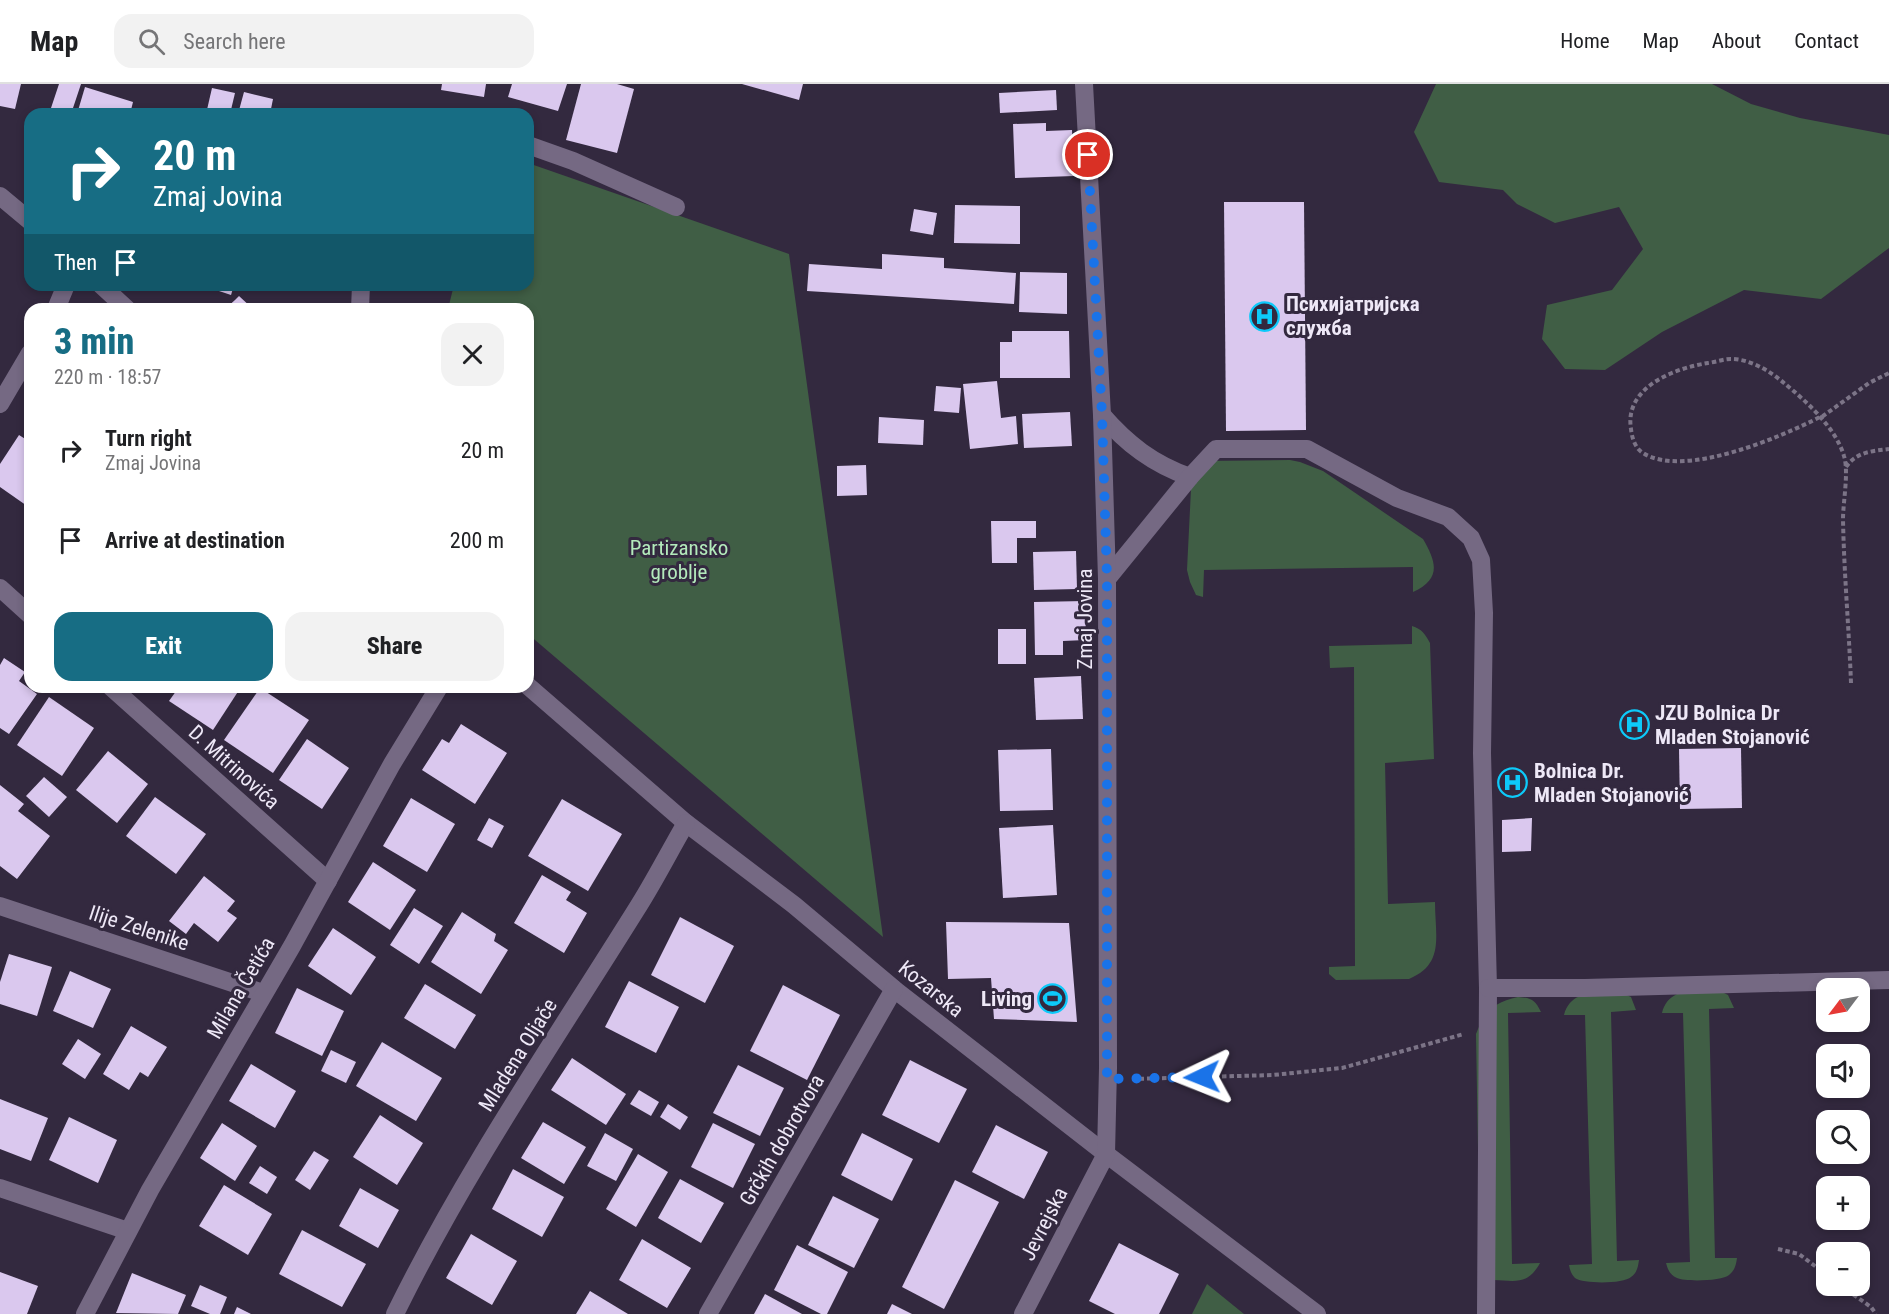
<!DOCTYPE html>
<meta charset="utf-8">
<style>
:root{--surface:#fff;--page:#f2f2f2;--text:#202124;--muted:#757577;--line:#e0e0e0;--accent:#176d84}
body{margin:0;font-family:"Roboto Condensed",sans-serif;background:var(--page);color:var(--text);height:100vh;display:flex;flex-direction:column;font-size:22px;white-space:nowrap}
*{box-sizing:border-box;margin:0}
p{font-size:20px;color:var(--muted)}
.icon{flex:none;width:33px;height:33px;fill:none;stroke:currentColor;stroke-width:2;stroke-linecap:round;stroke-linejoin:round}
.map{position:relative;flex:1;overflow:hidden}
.details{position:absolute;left:24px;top:219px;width:510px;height:390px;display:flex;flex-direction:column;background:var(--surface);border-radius:18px;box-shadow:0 3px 9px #0003}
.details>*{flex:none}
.hud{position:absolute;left:24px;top:24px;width:510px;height:183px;border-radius:18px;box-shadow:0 3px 9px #0003;background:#176d84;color:#fff;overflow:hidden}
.needle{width:39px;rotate:238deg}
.fabs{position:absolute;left:1816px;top:894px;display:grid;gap:12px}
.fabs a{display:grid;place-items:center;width:54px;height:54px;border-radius:12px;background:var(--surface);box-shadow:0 3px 9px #0003;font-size:30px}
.pin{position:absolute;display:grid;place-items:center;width:51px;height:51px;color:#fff;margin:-26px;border:3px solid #fff;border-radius:50%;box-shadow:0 2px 6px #0007}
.me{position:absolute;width:66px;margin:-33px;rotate:268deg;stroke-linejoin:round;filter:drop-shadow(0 0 4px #0008)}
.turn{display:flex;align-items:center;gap:21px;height:126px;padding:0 30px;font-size:27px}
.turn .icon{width:78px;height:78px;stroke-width:2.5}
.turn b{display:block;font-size:42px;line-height:51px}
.then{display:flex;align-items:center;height:57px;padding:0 30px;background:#0003;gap:12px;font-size:22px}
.round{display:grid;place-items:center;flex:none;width:63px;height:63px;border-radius:18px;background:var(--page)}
.headline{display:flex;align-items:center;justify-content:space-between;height:102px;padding:0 30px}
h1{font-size:36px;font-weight:800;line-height:45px;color:var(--accent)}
.button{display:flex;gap:12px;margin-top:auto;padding:12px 30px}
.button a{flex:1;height:69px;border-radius:18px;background:var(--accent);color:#fff;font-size:24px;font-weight:800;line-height:69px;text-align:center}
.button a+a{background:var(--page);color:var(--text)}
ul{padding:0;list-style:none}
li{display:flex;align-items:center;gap:18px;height:90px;padding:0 30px}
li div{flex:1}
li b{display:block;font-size:22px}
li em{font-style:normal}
header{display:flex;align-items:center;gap:36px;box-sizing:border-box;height:84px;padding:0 30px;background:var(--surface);border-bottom:2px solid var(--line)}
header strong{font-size:28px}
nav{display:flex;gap:33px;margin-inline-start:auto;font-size:21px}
.search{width:420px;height:54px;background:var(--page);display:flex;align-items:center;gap:15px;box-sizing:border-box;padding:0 21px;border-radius:18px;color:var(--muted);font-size:22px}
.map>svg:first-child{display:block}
.green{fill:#405e45}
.building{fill:#dac8ee}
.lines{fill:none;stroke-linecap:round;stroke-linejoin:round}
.path{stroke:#7c7487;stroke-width:4;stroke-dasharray:4.5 3;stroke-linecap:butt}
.minor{stroke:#756983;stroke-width:18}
.route{stroke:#1a73e8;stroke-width:10;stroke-dasharray:0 18}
.labels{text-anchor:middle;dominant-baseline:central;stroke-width:6;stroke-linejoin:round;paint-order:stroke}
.poi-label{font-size:21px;font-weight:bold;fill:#eee8f7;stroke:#33293f;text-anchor:start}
.park-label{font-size:21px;fill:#b3eabb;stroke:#33293f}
.street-label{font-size:21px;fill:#eee8f7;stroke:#33293f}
</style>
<header>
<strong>Map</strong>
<div class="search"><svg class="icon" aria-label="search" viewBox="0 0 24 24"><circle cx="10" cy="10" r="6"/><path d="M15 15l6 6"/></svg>Search here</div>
<nav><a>Home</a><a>Map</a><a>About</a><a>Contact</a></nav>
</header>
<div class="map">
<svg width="1889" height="1230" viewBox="0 0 1889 1230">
<rect width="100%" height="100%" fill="#33293f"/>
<!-- green -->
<g class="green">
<polygon points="1436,0 1712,0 1751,20 1800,34 1889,51 1889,164 1821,215 1744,206 1662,248 1605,286 1565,285 1542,255 1547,221 1612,206 1643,165 1619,123 1555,139 1517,120 1503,106 1439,98 1414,48"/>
<polygon points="528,79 789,170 883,853 528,550 528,225 448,225 454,201 528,201"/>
<path d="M 1290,376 L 1300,378 L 1323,387 L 1423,455 C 1437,479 1441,495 1413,508 L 1413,483 L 1204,486 L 1203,513 L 1196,511 L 1190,498 L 1187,486 L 1192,385 L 1203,377 Z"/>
<path d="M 1412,542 C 1422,545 1425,550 1430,559 L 1434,675 L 1385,679 L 1388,820 L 1435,818 C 1435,852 1445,880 1409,895 L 1336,896 L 1329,890 L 1329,883 L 1355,882 L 1354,583 L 1330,584 L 1329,562 L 1412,560 Z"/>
<path d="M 1720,907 L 1728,911 L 1734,924 L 1709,925 L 1715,1174 L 1737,1174 C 1736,1181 1735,1186 1729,1191 C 1723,1197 1685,1198 1677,1194 C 1670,1191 1668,1186 1666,1179 L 1690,1178 L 1683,929 L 1662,929 C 1669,901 1697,908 1720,907 Z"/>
<path d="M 1622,909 L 1631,913 L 1636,926 L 1611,928 L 1617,1177 L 1639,1176 C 1638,1183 1637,1189 1631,1193 C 1624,1200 1583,1200 1575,1194 C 1571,1190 1570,1186 1569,1181 L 1592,1180 L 1585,931 L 1564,931 C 1571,904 1599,910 1622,909 Z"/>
<path d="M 1518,913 C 1532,914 1535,916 1541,928 L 1508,929 L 1512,1180 L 1540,1179 C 1528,1201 1516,1197 1494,1196 L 1480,1183 L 1476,950 C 1485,927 1494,918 1518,913 Z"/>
<polygon points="1207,1200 1244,1230 1192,1230"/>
</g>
<!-- building -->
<g class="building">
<polygon points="0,0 21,0 15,25 0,22"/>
<polygon points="59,0 81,0 71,30 49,30"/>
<polygon points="442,0 486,0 484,13 441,6"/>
<polygon points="512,0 567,0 558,27 508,13"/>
<polygon points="581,0 617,0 634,5 617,69 566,56"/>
<polygon points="742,0 803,0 799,16"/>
<polygon points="85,3 133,18 130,30 77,30"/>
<polygon points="212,4 235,9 230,30 206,30"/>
<polygon points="1056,6 1057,26 1000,29 999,9"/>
<polygon points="244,8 273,15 270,30 238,30"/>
<polygon points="1046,39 1046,47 1072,46 1074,92 1015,94 1013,40"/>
<polygon points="1224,118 1304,118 1306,346 1226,347"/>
<polygon points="955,121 1020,122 1020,160 954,159"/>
<polygon points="914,125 937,129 933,151 910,147"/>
<polygon points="882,170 944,174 944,184 1016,189 1014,220 807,207 809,180 882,185"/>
<polygon points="1020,188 1067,189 1067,230 1019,228"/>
<polygon points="201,201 234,201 231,211"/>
<polygon points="239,212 253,225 225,225 235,216"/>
<polygon points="1012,247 1069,247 1070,294 1000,294 1000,258 1012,258"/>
<polygon points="997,297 1001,334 1016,332 1018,360 970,365 963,300"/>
<polygon points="936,302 961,304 959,329 934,327"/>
<polygon points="1070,328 1072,362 1024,364 1022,330"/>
<polygon points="879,333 924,336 923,361 878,359"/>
<polygon points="19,351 30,358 30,424 0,403 0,380"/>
<polygon points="866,381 867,411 837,412 837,382"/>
<polygon points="991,437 1036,437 1036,454 1017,454 1017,479 992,479"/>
<polygon points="1076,467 1077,505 1034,506 1033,468"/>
<polygon points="1085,517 1086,556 1063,557 1063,571 1035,571 1034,518"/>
<rect x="998" y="545" width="28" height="35"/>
<polygon points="4,574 25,588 19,597 37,610 9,650 0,644 0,581"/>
<polygon points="1081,592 1083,635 1036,636 1034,594"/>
<polygon points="179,603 241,603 213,646 169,617"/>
<polygon points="260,604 309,636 273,689 224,656"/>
<polygon points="49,613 94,644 62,692 17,661"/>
<polygon points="461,640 507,669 475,720 422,686 442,655 449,659"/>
<polygon points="307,655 349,684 322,725 279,696"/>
<polygon points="1741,664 1742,724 1680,725 1679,665"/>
<polygon points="1051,665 1053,726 1000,727 998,666"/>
<polygon points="108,667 148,700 117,739 76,706"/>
<polygon points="44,693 67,713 49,733 26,712"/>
<polygon points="0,701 24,720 18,727 50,752 17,795 0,782"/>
<polygon points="155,713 206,750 176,790 126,752"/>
<polygon points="411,714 455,740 427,788 383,762"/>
<polygon points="562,715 622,750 588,807 528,772"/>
<polygon points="489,734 504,742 492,764 477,756"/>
<polygon points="1532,734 1531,767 1502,768 1502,736"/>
<polygon points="1053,741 1057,811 1003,814 999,744"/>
<polygon points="373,778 416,806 390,846 348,818"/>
<polygon points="542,791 571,808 566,816 587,829 564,869 514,839"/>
<polygon points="204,792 235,817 227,827 237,834 218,858 194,839 186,850 169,837"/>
<polygon points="414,824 443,842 419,880 390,861"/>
<polygon points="462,828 496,850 494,857 508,866 481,910 431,878"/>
<polygon points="680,833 734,862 705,919 651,891"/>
<polygon points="946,838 1069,839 1077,938 994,935 991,894 948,895"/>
<polygon points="333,844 376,873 351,911 308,882"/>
<polygon points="9,870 52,883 37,932 0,920 0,898"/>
<polygon points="70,887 111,905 93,944 53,927"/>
<polygon points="629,897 679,923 656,969 605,943"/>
<polygon points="425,900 476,931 455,965 404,934"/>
<polygon points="783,901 840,931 807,996 750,967"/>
<polygon points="297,904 344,927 322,972 275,949"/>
<polygon points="131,942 167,963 148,993 140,988 129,1006 103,990"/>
<polygon points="78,955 101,970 85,995 62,980"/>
<polygon points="382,958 442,994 416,1037 356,1002"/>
<polygon points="331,966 356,978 346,999 321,987"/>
<polygon points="572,974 626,1010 606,1041 551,1006"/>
<polygon points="910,976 967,1005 939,1059 882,1031"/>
<polygon points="251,980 296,1007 275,1044 229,1017"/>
<polygon points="738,981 784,1004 760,1052 713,1029"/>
<polygon points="639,1006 659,1018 651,1032 630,1020"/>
<polygon points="0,1015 48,1034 31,1077 0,1065"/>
<polygon points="668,1020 688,1033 680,1046 660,1033"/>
<polygon points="380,1031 423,1059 397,1101 353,1073"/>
<polygon points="69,1033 117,1056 98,1099 49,1076"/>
<polygon points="543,1038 586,1063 564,1100 521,1074"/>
<polygon points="222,1039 257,1062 235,1097 200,1074"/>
<polygon points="713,1039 755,1060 733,1104 691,1083"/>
<polygon points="996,1041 1048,1068 1024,1115 972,1088"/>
<polygon points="605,1049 633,1065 616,1097 587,1082"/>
<polygon points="862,1049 913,1075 892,1117 841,1091"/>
<polygon points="314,1067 329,1076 310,1106 295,1096"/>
<polygon points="638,1070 668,1088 636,1143 606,1125"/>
<polygon points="260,1082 277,1093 267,1110 249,1099"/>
<polygon points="513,1085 564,1113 542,1153 492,1125"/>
<polygon points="680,1095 724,1119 701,1159 658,1134"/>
<polygon points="955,1096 999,1118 944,1225 902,1203"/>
<polygon points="224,1101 272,1130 248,1171 199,1142"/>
<polygon points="360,1104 399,1126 378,1164 339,1142"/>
<polygon points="833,1112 879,1135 854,1184 808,1161"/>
<polygon points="302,1146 366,1180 342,1223 279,1190"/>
<polygon points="471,1150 517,1177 492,1221 446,1194"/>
<polygon points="642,1155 691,1184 667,1224 619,1196"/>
<polygon points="1119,1159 1179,1190 1159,1230 1115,1230 1089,1217"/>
<polygon points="797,1161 848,1188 827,1230 821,1230 774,1206"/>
<polygon points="0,1188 38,1202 27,1230 0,1230"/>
<polygon points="132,1189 186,1211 178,1230 116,1229"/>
<polygon points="200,1201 227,1213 220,1230 210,1230 191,1222"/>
<polygon points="590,1207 628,1230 576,1230"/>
<polygon points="765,1210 802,1230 754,1230"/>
<polygon points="892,1220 912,1230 887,1230"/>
<polygon points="237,1223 251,1230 234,1230"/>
</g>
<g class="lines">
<!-- path -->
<g class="path">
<path d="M 1846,383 C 1856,368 1872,367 1889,365"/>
<path d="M 1851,599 C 1849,545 1844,490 1843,435 C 1843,418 1849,388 1844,372 C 1836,344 1806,317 1784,299 C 1770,287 1750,275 1731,275 C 1724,275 1716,278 1708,279 C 1675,284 1624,303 1631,345 C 1632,354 1635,364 1643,369 C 1684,395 1781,353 1820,333 L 1823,332 L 1869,299 L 1889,289"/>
<polyline points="1132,995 1273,991 1342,984 1464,950"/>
<polyline points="1778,1165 1799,1170 1827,1191"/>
<polyline points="1841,1202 1871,1223 1876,1230"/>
</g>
<!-- minor -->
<g class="minor">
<polyline points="528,61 573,77 676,123"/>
<polyline points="0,112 30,137"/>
<polyline points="101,201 127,225"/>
<polyline points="56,225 66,201"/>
<polyline points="360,225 361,201"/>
<polyline points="0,320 30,269"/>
<path d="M 1102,331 C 1127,360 1153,380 1190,393"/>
<polyline points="1107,495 1190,393 1216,365 1307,365 1397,414 1448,433 1471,454 1481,476 1484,529 1482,669 1488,904 1486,1230"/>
<polyline points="0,504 30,531"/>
<polyline points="528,602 686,739 794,821 894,905 1106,1070 1317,1230"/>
<polyline points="111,603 328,797"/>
<polyline points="0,822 263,909"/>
<polyline points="1488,904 1585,904 1889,896"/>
<polyline points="0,1104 128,1147"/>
<polyline points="85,1230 150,1106 292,862 392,680 439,603"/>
<path d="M 395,1230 C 464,1089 553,959 636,826 C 654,798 669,768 686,739"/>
<polyline points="708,1230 894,905"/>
<polyline points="1023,1230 1106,1070 1108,984 1107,495 1102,331 1084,0"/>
</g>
</g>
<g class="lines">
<!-- route -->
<polyline class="route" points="1088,71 1102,331 1107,495 1107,995 1202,993"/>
</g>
<!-- icons -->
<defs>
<symbol id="hospital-ring" viewBox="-11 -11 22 22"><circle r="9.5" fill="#33293f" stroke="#0dcafa" stroke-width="1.5"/><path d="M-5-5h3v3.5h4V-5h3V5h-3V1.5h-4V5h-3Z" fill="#0dcafa"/></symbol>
<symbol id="stadium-ring" viewBox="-11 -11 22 22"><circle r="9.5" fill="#33293f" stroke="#0dcafa" stroke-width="1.5"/><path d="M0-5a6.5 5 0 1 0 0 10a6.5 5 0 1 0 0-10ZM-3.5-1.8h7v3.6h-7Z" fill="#0dcafa"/></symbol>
</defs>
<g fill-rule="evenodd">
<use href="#hospital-ring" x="1248" y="216" width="33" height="33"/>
<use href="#hospital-ring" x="1618" y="624" width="33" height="33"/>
<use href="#hospital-ring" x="1496" y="682" width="33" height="33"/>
<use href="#stadium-ring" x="1036" y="898" width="33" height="33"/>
</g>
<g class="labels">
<!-- poi labels -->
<g class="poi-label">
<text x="1286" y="220">Психијатријска<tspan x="1286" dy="24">служба</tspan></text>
<text x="1655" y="629">JZU Bolnica Dr<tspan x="1655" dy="24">Mladen Stojanović</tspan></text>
<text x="1534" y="687">Bolnica Dr.<tspan x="1534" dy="24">Mladen Stojanović</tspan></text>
<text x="1032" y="915" text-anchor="end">Living</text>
</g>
<!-- park labels -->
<g class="park-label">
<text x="679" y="464">Partizansko<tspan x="679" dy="24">groblje</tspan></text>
</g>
<!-- street labels -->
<g class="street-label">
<text transform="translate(1085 535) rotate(-90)">Zmaj Jovina</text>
<text transform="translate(234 683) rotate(42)">D. Mitrinovića</text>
<text transform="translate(139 844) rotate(18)">Ilije Zelenike</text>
<text transform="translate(241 904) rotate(-60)">Milana Četića</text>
<text transform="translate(931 905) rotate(39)">Kozarska</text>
<text transform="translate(518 971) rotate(-58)">Mladena Oljače</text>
<text transform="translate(782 1056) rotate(-60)">Grčkih dobrotvora</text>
<text transform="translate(1044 1140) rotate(-63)">Jevrejska</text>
</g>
</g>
</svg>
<div class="fabs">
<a><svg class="needle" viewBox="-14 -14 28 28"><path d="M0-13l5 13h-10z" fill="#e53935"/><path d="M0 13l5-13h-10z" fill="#757577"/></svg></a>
<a><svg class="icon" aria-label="sound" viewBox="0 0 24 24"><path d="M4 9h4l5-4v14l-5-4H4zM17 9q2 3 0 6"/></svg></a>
<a><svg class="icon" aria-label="search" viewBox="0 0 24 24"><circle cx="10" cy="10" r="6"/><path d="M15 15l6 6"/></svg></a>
<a>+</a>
<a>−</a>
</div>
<div class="pin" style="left:1088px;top:71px;background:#d93025"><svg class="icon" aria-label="arrive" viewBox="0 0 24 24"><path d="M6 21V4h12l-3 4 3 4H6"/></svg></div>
<svg class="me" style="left:1202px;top:993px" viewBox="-20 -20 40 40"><path d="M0-17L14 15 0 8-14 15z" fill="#1a73e8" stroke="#fff" stroke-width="4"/></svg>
<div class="hud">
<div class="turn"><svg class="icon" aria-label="right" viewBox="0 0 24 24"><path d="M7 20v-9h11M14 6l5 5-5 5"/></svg><div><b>20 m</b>Zmaj Jovina</div></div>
<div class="then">Then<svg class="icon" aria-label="arrive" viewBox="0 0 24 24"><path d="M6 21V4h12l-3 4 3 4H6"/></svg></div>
</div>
<section class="details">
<div class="headline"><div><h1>3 min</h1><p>220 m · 18:57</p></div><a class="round"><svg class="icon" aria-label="close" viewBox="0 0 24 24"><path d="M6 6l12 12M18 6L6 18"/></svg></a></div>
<ul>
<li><svg class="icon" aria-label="right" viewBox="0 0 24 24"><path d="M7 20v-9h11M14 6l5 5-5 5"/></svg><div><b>Turn right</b><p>Zmaj Jovina</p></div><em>20 m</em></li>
<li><svg class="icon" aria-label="arrive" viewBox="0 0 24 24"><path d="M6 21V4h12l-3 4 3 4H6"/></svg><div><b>Arrive at destination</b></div><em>200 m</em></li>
</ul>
<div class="button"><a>Exit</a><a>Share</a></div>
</section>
</div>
